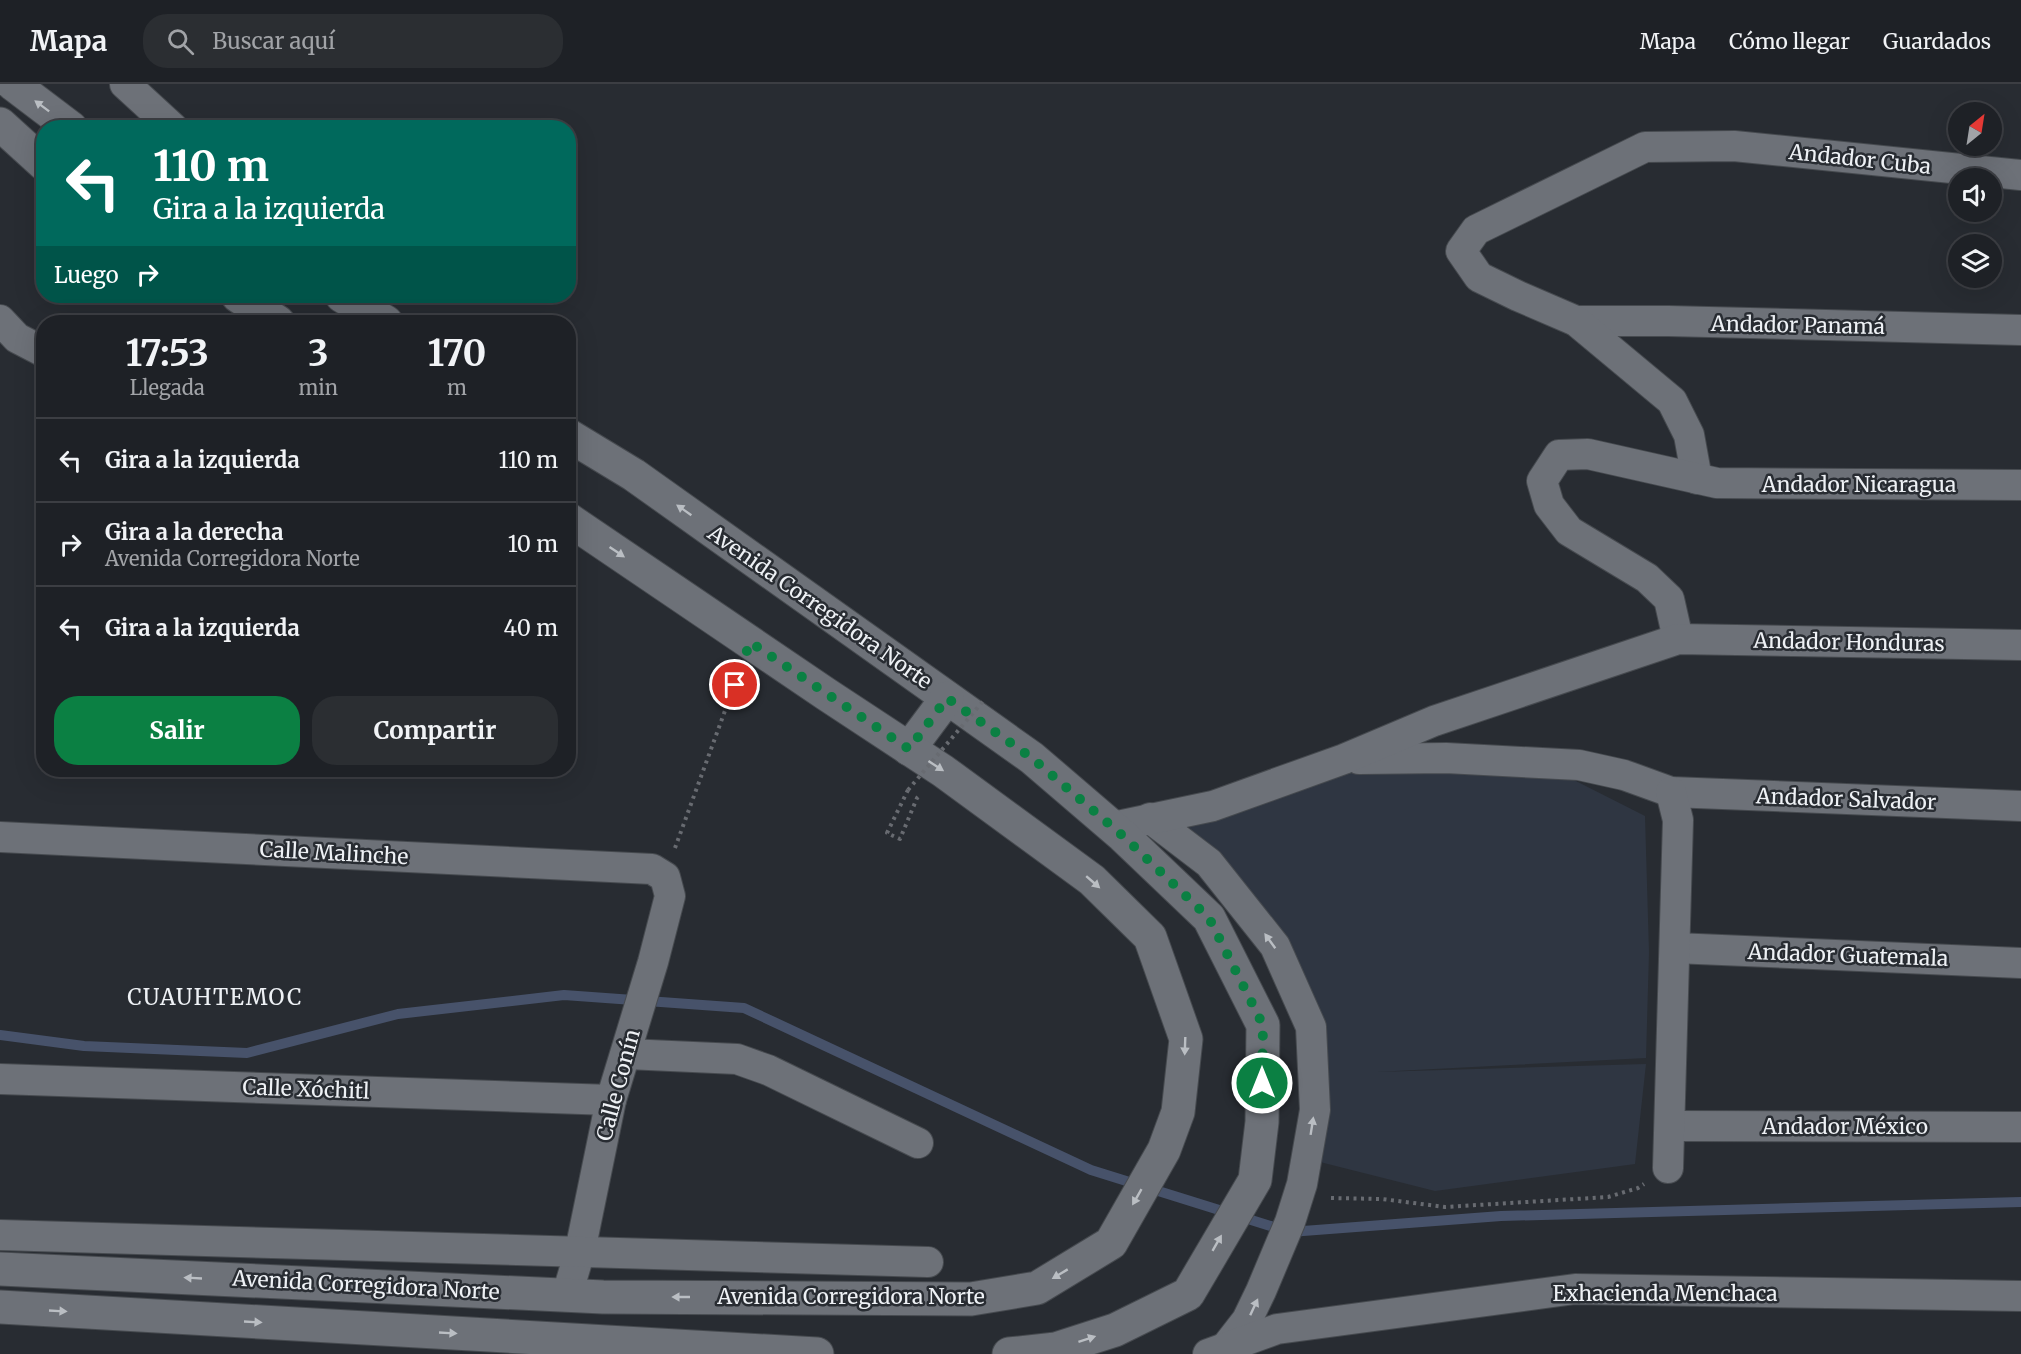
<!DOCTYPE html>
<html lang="es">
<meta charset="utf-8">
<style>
:root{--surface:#1e2126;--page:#2b2e32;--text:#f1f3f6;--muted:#a1a3a7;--line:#3c3e43;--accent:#0b8043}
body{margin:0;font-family:Merriweather,serif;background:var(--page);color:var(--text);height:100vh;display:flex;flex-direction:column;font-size:22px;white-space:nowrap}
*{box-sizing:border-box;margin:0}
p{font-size:20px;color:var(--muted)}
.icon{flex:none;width:33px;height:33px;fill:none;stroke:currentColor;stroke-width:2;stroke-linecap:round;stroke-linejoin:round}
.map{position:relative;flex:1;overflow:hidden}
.details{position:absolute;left:36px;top:231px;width:540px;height:462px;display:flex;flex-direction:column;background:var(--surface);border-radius:24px;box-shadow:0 6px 24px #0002,0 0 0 2px var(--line)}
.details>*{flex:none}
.hud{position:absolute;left:36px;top:36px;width:540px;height:183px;border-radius:24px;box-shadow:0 6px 24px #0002,0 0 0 2px var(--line);background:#00695c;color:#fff;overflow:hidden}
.needle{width:39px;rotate:30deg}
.controls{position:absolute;left:1948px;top:18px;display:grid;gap:12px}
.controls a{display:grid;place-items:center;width:54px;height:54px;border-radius:50%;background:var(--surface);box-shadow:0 6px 24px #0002,0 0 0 2px var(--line);font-size:30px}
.pin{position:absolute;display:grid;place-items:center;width:51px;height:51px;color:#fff;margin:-26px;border:3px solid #fff;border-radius:50%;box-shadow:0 2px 6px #0007}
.me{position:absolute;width:66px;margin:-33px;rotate:0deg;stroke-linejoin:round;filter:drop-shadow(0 0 4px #0008)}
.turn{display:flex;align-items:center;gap:21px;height:126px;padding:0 18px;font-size:27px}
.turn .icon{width:78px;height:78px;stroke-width:2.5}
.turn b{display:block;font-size:42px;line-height:51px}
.then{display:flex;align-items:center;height:57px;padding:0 18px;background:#0003;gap:12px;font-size:22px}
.eta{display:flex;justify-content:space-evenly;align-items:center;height:102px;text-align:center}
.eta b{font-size:36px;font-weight:700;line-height:42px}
.button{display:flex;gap:12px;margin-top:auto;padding:12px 18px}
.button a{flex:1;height:69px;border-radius:24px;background:var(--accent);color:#fff;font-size:24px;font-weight:700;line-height:69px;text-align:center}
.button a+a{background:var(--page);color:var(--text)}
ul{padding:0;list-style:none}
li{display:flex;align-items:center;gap:18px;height:84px;padding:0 18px;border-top:2px solid var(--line)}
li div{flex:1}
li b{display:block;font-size:22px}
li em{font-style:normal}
header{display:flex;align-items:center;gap:36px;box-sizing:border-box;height:84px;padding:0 30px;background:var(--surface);border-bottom:2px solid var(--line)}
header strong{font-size:28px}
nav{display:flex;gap:33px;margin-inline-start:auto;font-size:21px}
.search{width:420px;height:54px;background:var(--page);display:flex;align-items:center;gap:15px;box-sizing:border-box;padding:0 21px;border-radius:24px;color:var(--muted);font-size:22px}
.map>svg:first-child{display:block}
.built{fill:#2f3642}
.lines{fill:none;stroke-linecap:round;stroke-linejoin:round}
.stream{stroke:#47526a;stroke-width:10}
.minor-casing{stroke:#464a4f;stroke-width:32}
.secondary-casing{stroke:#464a4f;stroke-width:35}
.path{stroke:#686b71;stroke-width:4;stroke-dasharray:3 4.5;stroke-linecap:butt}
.minor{stroke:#6d7178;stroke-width:30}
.secondary{stroke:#6d7178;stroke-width:33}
.path-bridge{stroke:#686b71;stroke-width:4;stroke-dasharray:3 4.5;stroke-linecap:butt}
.oneway{fill:#babec3}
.route{stroke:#0b8043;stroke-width:10;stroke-dasharray:0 18}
.labels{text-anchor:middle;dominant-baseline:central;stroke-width:5;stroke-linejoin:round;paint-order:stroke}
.street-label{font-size:21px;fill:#eef1f5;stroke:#282c32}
.neighbourhood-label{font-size:22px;letter-spacing:1.5px;fill:#eef1f5;stroke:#282c32}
</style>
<header>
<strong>Mapa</strong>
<div class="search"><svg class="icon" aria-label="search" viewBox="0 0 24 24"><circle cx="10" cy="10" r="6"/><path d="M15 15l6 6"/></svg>Buscar aquí</div>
<nav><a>Mapa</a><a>Cómo llegar</a><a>Guardados</a></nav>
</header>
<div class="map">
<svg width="2021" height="1270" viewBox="0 0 2021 1270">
<rect width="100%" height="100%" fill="#282c32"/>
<!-- built -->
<polygon class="built" points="1439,681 1566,692 1645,732 1649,868 1646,974 1376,988 1646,980 1635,1080 1435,1107 1316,1077 1323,954 1194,749 1181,734 1351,687"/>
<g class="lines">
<!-- stream -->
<polyline class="stream" points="0,951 84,962 247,969 398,930 564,911 744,924 1091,1086 1290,1148 1501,1132 2021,1118"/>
<defs>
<g id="minor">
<polyline points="125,0 173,44"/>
<polyline points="0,236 17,254 44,268"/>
<polyline points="1576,237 1668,237 2021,246"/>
<polyline points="1697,395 1689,351 1672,317 1576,237 1518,212 1479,193 1461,167 1476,146 1645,63 1734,62 2021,91"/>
<polyline points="1678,555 1669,515 1647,494 1569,447 1549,421 1542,397 1559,371 1588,370 1717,399 2021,401"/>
<polyline points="1359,675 1446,674 1579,681 1624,691 1671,708 2021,722"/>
<polyline points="1150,734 1209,779 1275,862 1311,943 1315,1026 1302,1100 1290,1138 1261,1207 1247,1236 1226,1263"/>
<polyline points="1113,743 1213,722 1344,675 1434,637 1678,555 2021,561"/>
<polyline points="0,753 652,785 665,793 670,812 653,878 611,1016 580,1167 567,1211"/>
<polyline points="1675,864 2021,879"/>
<polyline points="627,970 737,975 768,986 918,1059"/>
<polyline points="0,995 611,1016"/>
<polyline points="1670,1042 2021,1043"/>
<polyline points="1668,1084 1678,736 1671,708"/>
<polyline points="0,1151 928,1178"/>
<polyline points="1208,1270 1277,1245 1575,1205 2021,1212"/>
</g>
<g id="secondary">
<polyline points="13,0 71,44"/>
<polyline points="0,40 44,80"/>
<polyline points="238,212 278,238"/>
<polyline points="342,212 386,238"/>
<polyline points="568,351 634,391 1032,674 1123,752 1209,834 1263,941 1262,1038 1255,1096 1188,1210 1115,1246 1056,1265 1009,1270"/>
<polyline points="909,665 947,614"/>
<polyline points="0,1185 603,1213 971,1215 1037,1204 1111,1159 1164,1066 1178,1028 1186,955 1150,853 1092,796 943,687 826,610 568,435"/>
<polyline points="0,1223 817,1270"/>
</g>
</defs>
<!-- minor casing -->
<use href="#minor" class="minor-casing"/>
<!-- secondary casing -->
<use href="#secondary" class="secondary-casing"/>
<!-- path -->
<g class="path">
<polyline points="908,706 887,749 900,755 917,714 920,711"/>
<polyline points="675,764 738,591"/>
<polyline points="1331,1114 1382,1115 1445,1123 1608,1113 1638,1104 1644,1100"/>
</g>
<!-- minor -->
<use href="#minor" class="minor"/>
<!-- secondary -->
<use href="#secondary" class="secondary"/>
<!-- path-bridge -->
<polyline class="path-bridge" points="908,706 984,616"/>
</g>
<!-- one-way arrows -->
<defs><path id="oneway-solid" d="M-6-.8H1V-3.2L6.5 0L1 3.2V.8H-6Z" transform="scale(1.5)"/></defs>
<g class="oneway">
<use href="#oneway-solid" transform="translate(42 22) rotate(-143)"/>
<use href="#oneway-solid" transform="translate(684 426) rotate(-145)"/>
<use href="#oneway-solid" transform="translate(617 468) rotate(34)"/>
<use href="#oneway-solid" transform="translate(936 682) rotate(33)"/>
<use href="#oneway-solid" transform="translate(1093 798) rotate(41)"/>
<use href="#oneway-solid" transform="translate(1270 857) rotate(-126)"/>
<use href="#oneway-solid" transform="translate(1185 962) rotate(92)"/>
<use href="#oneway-solid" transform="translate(1312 1042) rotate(-81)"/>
<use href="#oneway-solid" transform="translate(1137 1113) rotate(120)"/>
<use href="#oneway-solid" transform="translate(1217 1159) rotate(-60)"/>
<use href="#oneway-solid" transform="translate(1060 1190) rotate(149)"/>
<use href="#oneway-solid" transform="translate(193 1194) rotate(-177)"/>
<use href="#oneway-solid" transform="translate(681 1213) rotate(-180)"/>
<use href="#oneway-solid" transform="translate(1254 1223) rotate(-65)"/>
<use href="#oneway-solid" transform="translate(58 1227) rotate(3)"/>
<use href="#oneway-solid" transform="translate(253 1238) rotate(3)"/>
<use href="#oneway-solid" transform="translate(448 1249) rotate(3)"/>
<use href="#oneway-solid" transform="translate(1087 1255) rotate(-18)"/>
</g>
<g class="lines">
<!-- route -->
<polyline class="route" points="735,601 750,558 909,665 947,614 1032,674 1123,752 1209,834 1263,941 1262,999"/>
</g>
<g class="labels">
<!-- street labels -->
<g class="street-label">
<text transform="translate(1860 75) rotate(6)">Andador Cuba</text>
<text transform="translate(1798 241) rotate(1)">Andador Panamá</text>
<text x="1859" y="400">Andador Nicaragua</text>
<text transform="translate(820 523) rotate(35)">Avenida Corregidora Norte</text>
<text transform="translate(1849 558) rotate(1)">Andador Honduras</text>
<text transform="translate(1846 715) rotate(2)">Andador Salvador</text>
<text transform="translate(334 769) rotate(3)">Calle Malinche</text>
<text transform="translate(1848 871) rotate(2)">Andador Guatemala</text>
<text transform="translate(618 1001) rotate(-75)">Calle Conín</text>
<text transform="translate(306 1005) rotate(2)">Calle Xóchitl</text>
<text x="1845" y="1042">Andador México</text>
<text transform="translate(366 1201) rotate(3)">Avenida Corregidora Norte</text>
<text x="1665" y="1209">Exhacienda Menchaca</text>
<text x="851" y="1212">Avenida Corregidora Norte</text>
</g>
<!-- neighbourhood labels -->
<g class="neighbourhood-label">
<text x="215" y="913">CUAUHTEMOC</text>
</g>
</g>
</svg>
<div class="controls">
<a><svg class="needle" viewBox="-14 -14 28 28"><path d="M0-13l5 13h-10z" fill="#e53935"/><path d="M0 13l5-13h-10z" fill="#a1a3a7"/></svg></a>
<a><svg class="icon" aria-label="sound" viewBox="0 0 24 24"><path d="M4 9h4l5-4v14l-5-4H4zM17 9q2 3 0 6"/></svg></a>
<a><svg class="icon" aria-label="layers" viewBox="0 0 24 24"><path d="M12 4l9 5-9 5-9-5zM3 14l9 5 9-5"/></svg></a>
</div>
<div class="pin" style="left:735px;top:601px;background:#d93025"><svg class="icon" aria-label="arrive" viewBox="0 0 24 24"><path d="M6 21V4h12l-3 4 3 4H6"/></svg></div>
<svg class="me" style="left:1262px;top:999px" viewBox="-20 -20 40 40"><circle r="17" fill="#0b8043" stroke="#fff" stroke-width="3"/><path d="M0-11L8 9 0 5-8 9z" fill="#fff"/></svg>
<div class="hud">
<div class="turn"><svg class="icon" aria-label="left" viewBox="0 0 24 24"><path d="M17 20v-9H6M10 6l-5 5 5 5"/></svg><div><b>110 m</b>Gira a la izquierda</div></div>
<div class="then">Luego<svg class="icon" aria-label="right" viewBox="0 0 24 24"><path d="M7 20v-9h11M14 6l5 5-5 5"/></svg></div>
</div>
<section class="details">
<div class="eta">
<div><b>17:53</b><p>Llegada</p></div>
<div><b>3</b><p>min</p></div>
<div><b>170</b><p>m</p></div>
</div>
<ul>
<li><svg class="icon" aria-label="left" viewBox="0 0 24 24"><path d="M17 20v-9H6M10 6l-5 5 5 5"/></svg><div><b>Gira a la izquierda</b></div><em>110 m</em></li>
<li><svg class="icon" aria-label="right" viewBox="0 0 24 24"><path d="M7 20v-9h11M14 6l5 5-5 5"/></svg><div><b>Gira a la derecha</b><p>Avenida Corregidora Norte</p></div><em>10 m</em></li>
<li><svg class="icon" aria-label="left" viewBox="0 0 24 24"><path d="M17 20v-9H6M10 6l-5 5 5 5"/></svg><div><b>Gira a la izquierda</b></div><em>40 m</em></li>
</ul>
<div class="button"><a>Salir</a><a>Compartir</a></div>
</section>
</div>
